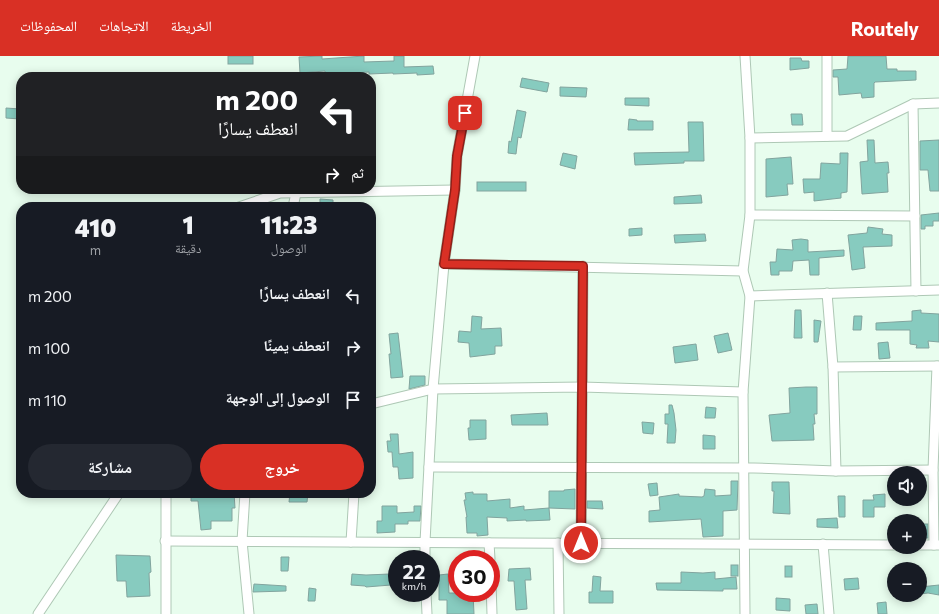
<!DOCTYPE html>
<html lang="ar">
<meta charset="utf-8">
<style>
:root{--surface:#171b24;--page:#242831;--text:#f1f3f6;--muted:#9ea1a6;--accent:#d93025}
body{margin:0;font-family:Commissioner,"Noto Naskh Arabic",sans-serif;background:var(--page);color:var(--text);direction:rtl;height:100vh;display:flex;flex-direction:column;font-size:15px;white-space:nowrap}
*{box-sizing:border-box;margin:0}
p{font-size:13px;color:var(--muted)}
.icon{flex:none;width:22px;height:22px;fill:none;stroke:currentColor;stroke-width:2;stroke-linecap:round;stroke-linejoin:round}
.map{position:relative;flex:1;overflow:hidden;direction:ltr}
.drawer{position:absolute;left:16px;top:146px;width:360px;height:296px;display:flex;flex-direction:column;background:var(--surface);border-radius:16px;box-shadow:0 2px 10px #0003;direction:rtl}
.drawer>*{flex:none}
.guide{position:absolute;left:16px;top:16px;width:360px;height:122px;border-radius:16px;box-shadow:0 2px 10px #0003;direction:rtl;background:#202124;color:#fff;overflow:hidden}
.fabs{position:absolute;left:887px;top:410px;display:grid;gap:8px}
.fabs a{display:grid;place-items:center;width:40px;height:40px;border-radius:50%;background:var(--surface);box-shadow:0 2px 10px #0003;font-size:20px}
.speed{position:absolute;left:388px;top:494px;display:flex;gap:8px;font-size:20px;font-weight:700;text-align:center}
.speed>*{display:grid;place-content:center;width:52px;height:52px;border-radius:50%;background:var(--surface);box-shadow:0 2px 10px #0003;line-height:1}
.speed small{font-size:10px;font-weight:400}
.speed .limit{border:6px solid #d22;background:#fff;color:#111}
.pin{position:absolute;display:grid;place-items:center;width:34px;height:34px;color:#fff;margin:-17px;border-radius:8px;box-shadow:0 2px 6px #0006}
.me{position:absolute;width:44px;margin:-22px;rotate:0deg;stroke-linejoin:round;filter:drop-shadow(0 0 3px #0008)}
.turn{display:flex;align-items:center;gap:14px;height:84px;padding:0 12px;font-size:18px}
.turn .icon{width:52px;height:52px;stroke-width:2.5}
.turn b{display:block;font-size:28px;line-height:34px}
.then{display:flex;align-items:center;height:38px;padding:0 12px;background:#0003;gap:8px;font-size:15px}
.eta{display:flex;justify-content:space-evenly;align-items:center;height:68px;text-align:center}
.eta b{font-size:24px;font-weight:800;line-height:28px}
.button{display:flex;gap:8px;margin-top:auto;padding:8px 12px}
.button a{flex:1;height:46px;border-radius:24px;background:var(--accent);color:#fff;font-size:16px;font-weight:800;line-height:46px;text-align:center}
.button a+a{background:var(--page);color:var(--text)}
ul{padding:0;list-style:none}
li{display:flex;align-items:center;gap:12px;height:52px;padding:0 12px}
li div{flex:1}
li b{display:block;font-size:15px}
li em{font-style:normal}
header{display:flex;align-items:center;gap:24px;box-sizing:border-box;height:56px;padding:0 20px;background:var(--accent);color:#fff}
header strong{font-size:19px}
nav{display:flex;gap:22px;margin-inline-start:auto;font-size:14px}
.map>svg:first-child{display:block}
.building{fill:#87cbbf;stroke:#82a49e}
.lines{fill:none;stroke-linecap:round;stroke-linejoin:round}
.minor-casing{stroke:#aec8b5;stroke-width:11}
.minor{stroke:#fff;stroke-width:9}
.route-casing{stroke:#8d1f18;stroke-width:10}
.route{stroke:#d93025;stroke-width:7}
</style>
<header>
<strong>Routely</strong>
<nav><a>الخريطة</a><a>الاتجاهات</a><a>المحفوظات</a></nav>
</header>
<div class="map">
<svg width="939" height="558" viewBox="0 0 939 558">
<rect width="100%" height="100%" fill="#e8fdee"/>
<!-- building -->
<g class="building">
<rect x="228" y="0" width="25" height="8"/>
<polygon points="322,0 322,3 364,0 364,6 394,5 394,0 404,0 404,11 433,10 434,18 417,19 417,17 393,18 393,17 369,18 369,16 325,19 325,15 300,17 299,1"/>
<polygon points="848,0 886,0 887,13 897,13 897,15 916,15 916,24 875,26 874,27 874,41 862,42 861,37 839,39 838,21 833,21 833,14 847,13"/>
<polygon points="790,2 801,2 802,5 809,5 809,12 790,14"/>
<polygon points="522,22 549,27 547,36 520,31"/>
<polygon points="560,31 587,32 586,41 560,40"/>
<polygon points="625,42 649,42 649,50 625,49"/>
<polygon points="6,52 20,53 20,63 6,62"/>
<polygon points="517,54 526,56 521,82 518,81 516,98 508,97 509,85 511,86"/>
<polygon points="791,58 802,58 803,69 792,69"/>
<polygon points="629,63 637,64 637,65 653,65 653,74 628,74"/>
<polygon points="688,66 703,66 704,105 684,105 684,107 635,109 634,97 689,96"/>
<polygon points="867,84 874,84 875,107 888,106 889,117 887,117 888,136 862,138 860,106 868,105"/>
<polygon points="939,84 939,135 930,135 928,114 920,114 920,85"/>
<polygon points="563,97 577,100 575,113 560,109"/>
<polygon points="840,97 848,97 847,136 841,137 841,142 814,145 814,136 804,137 803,123 820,123 821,107 840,108"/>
<polygon points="791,101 793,128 787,128 788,139 766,141 766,103"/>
<rect x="477" y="126" width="49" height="9"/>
<polygon points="701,139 702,147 674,148 674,141"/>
<polygon points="320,143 333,144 333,151 320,151"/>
<polygon points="939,157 939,165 933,165 933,170 925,170 925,173 921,173 921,159"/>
<polygon points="868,171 883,173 882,178 892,179 892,190 863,191 865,212 852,214 848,179 867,177"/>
<polygon points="642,172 642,179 629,180 629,173"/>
<polygon points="705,178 706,185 675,187 674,179"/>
<polygon points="801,183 808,184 808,196 844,194 844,200 819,202 819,219 810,219 809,204 793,205 792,215 779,215 779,219 771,219 770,206 776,206 777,193 793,194 792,184"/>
<polygon points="795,254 801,254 802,282 794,282"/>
<polygon points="921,254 921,257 939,258 939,286 928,285 929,292 916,292 917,289 910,288 910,274 876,274 876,267 912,265 912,255"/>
<polygon points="472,260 482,261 481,273 501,272 502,290 495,290 495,298 470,301 469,287 458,286 459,275 471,276"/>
<polygon points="854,260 862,260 861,274 853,274"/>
<polygon points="814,264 821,265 818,286 814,286"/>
<polygon points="398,277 403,321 391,322 389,298 391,298 389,278"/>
<polygon points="728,277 732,294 718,297 714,280"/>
<polygon points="888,286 890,302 879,303 878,287"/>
<polygon points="696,288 698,304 675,307 673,291"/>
<polygon points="410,320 425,320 425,329 409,333"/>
<polygon points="806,331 817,331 817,358 814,358 815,368 813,368 814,384 772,385 769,359 790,357 789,332"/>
<polygon points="669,349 672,349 674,357 676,374 675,387 667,387 668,368 665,368 665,358 669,358"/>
<polygon points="706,351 716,352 715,362 705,362"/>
<polygon points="547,357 548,369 512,369 511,359"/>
<polygon points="470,364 486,364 486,383 469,384 468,372 470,372"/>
<polygon points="642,366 654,367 653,378 643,377"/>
<polygon points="390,378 398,378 399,398 413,396 413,422 399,423 398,411 393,411 392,396 388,396 387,385 391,385"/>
<polygon points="703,379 715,380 715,393 703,393"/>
<polygon points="731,425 738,425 737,454 723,455 723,480 703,481 701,463 649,466 649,455 660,454 659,441 679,438 679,440 702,441 704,440 705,433 715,434 715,440 731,439"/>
<polygon points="772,426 789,426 790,458 773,457 774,435 772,435"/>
<polygon points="657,427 658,439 650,440 648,428"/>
<polygon points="575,433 575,453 549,452 549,435 564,435 564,434"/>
<polygon points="473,436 473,438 487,438 487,445 510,443 510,452 524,450 524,454 549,452 550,464 526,465 526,464 507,465 507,462 487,461 488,479 477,480 477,477 467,477 466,461 467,461 464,444 466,444 465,437"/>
<polygon points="191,437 234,437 235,452 232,452 232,465 211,465 211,473 201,474 198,445 191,445"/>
<polygon points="290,437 308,437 307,446 289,446"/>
<polygon points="885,438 885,451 874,451 874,461 863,461 863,444 874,444 873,439"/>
<polygon points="838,440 845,440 845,461 839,461"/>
<polygon points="587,445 602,445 603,453 587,452"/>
<polygon points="382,450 397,450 397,457 414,456 414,450 421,450 420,465 408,465 408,468 395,468 395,476 377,477 377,465 382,465"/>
<polygon points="837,462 838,472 817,471 817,463"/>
<rect x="920" y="468" width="8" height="14"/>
<polygon points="116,499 150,500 151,516 149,517 150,540 127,541 126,525 117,525"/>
<polygon points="281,501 289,501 288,515 281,515"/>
<rect x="731" y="509" width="7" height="11"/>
<rect x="785" y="510" width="7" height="11"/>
<polygon points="530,512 531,524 525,524 527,553 516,554 514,525 508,525 509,513"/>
<polygon points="681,516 703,517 715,516 715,523 736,521 737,533 723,533 723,535 657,534 656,527 681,527"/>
<polygon points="352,518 366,519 390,518 391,529 366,531 365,530 351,529"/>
<polygon points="448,518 449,537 473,537 474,558 447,558 447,544 439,544 439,519"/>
<polygon points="593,520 601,521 600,535 613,535 613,547 589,547 589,536 592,536"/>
<polygon points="858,522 859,533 845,534 844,523"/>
<polygon points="254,528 286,530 286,535 253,536"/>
<polygon points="939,529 939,539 928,537 920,538 920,531"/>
<polygon points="309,532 316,533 315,545 308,545"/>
<polygon points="776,542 790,543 790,555 776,554"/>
<polygon points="886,546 887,558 878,558 877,547"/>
<polygon points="817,548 818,558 806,558 805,549"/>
</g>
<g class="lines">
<defs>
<g id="minor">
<polyline points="745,0 750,82 750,159 743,215 750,240 743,336 745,558"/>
<polyline points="827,0 827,80"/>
<polyline points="913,48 916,235"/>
<polyline points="750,82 847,80 913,48 939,47"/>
<polyline points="239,151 280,137 455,134"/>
<polyline points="293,151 296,137"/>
<polyline points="750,159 915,160"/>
<polyline points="444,208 743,215"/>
<polyline points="827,237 833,311 836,415"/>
<polyline points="750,240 939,234"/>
<polyline points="833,311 939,310"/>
<polyline points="371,348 433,333 582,331 743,336"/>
<polyline points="429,411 754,412 836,415 933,414"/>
<polyline points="245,437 242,485 249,558"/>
<polyline points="165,485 894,489"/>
<polyline points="351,486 354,437"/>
<polyline points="489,487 490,503"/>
<polyline points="558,487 559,558"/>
<polyline points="581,487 583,210"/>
<polyline points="823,488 829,558"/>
<polyline points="920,489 939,489"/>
<polyline points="934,489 933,414 937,310"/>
<polyline points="425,503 425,486 433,333 444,208 455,134 457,100 475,0"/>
<polyline points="491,527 492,558"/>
<polyline points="426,537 427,558"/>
<polyline points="38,558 119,437"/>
<polyline points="166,558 166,437"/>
</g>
</defs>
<!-- minor casing -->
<use href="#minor" class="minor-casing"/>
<!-- minor -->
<use href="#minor" class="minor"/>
</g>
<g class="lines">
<defs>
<polyline id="route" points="465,57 457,100 455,134 444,208 583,210 581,487"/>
</defs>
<!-- route casing -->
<use href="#route" class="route-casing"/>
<!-- route -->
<use href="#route" class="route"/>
</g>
</svg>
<div class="fabs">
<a><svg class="icon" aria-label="sound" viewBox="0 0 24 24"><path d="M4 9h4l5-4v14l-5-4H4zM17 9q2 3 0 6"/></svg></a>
<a>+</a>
<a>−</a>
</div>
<div class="speed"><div>22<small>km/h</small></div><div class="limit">30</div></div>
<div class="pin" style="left:465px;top:57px;background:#d93025"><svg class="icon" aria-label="arrive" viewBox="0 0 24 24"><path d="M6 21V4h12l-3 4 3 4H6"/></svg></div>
<svg class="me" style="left:581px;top:487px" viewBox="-20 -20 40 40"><circle r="17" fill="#d93025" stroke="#fff" stroke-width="3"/><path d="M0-11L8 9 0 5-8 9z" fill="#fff"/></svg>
<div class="guide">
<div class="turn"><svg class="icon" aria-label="left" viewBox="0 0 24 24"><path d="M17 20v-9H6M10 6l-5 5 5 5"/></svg><div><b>200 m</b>انعطف يسارًا</div></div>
<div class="then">ثم<svg class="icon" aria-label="right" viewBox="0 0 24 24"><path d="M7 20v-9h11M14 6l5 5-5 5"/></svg></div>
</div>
<section class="drawer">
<div class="eta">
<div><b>11:23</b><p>الوصول</p></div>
<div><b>1</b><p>دقيقة</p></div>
<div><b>410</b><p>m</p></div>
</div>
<ul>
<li><svg class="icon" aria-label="left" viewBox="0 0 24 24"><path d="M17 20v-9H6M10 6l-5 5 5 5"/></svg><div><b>انعطف يسارًا</b></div><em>200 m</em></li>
<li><svg class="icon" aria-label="right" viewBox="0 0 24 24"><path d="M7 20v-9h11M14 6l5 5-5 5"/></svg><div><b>انعطف يمينًا</b></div><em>100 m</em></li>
<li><svg class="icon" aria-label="arrive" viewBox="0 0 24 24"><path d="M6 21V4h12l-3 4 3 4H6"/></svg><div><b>الوصول إلى الوجهة</b></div><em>110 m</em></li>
</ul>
<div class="button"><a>خروج</a><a>مشاركة</a></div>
</section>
</div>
